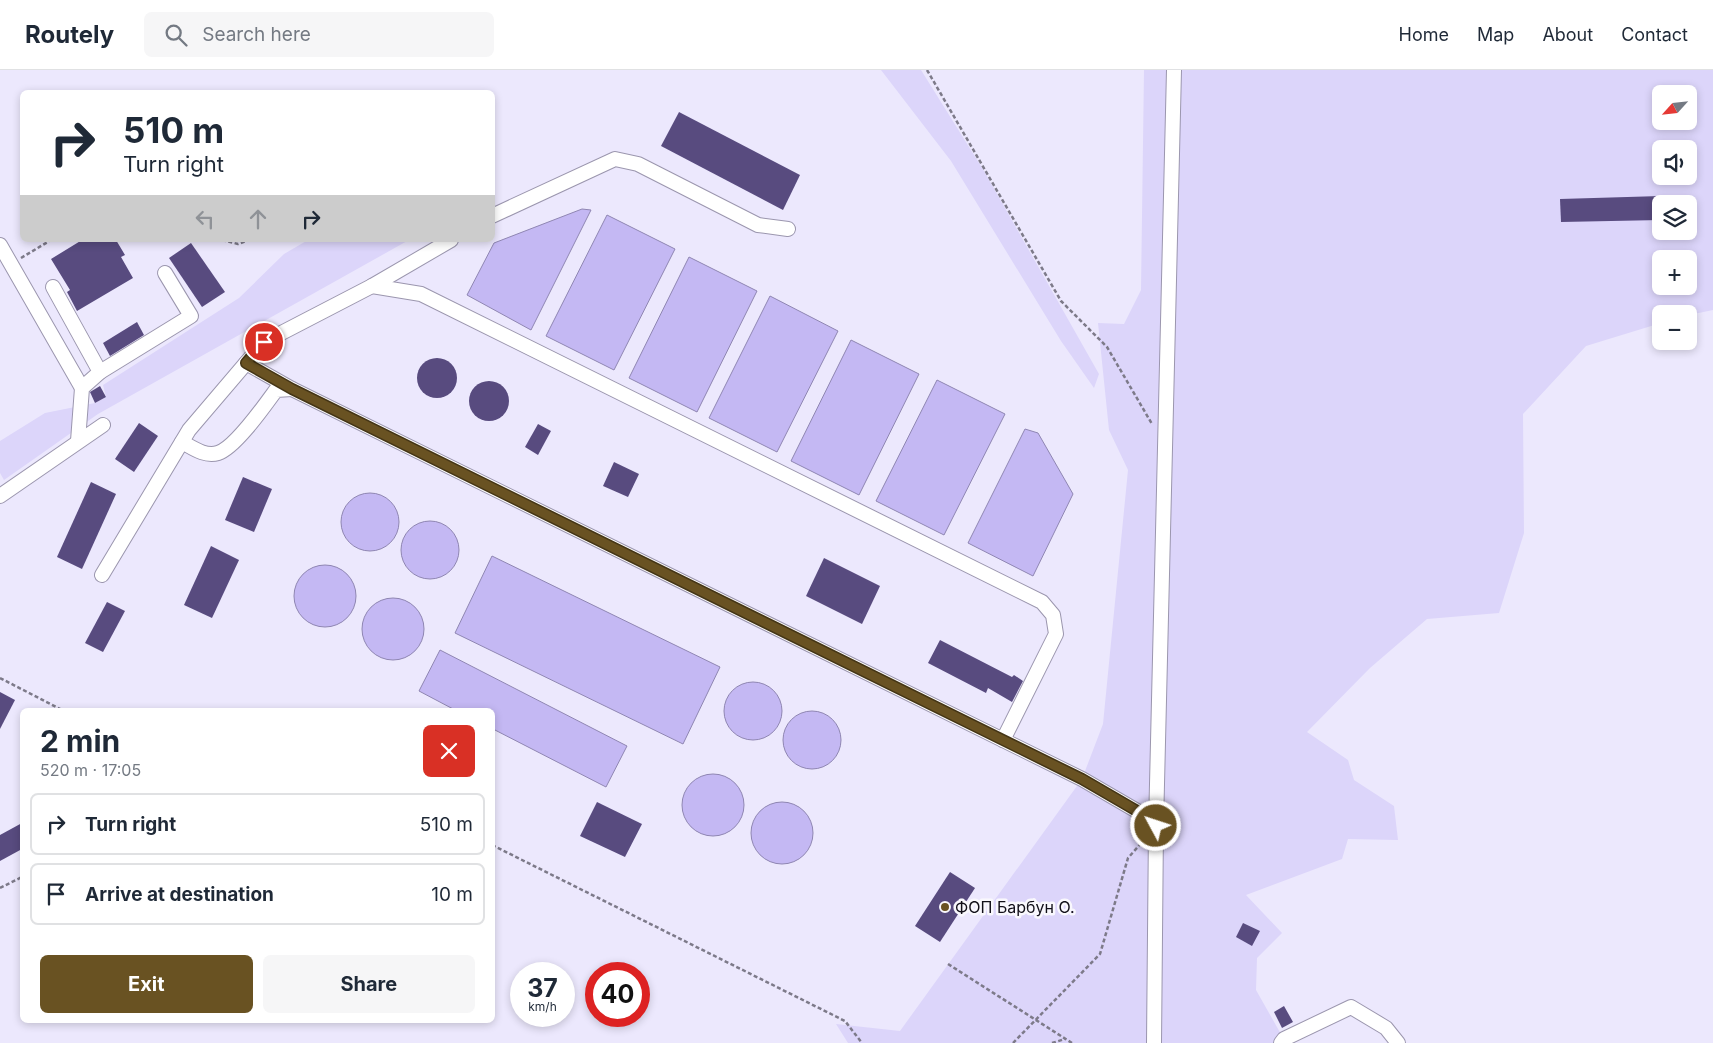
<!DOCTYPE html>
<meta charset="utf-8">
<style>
:root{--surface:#fff;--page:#f6f6f7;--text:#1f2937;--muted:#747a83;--line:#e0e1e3;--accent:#695222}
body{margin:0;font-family:Inter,sans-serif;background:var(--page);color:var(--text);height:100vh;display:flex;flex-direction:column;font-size:19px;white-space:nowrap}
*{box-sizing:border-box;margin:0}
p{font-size:16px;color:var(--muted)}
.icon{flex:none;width:28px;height:28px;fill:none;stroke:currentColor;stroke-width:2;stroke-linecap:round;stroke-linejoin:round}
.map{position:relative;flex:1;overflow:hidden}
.panel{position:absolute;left:20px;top:638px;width:475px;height:315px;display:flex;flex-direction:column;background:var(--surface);border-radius:8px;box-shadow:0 2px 8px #0003}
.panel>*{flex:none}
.banner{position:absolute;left:20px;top:20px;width:475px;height:152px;border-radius:8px;box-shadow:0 2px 8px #0003;background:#fff;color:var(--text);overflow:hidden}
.needle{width:32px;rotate:243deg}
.fabs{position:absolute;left:1652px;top:15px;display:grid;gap:10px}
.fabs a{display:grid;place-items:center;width:45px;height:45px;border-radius:8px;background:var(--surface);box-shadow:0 2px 8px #0003;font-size:25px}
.speed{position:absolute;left:510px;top:892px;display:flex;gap:10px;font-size:25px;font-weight:700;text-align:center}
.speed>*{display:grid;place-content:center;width:65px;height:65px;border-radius:50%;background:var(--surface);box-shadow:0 2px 8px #0003;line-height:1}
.speed small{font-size:12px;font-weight:400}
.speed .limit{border:8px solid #d22;background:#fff;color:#111}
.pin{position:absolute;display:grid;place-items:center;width:42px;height:42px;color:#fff;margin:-21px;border:2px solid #fff;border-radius:50%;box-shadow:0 1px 5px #0007}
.me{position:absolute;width:55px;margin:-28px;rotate:310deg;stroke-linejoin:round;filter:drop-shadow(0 0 4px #0008)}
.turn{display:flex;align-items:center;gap:18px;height:105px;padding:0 20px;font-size:22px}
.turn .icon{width:65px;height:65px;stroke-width:2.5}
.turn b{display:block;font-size:35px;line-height:42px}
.lanes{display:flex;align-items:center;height:48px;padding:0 20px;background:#0003;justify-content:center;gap:25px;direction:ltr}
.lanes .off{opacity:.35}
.round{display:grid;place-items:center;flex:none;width:52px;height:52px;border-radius:8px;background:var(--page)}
.summary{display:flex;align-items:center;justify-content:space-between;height:85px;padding:0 20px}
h1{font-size:30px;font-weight:700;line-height:38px}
.primary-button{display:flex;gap:10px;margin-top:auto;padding:10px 20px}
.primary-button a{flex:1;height:58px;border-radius:8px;background:var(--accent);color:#fff;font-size:20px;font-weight:700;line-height:58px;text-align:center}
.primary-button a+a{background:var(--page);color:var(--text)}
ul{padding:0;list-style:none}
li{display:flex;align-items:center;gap:15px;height:62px;margin:0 10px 8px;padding:0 10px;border:2px solid var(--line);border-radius:8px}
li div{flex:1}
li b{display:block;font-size:19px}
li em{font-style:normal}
header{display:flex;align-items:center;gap:30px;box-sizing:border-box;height:70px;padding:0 25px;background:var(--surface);border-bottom:1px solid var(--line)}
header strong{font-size:24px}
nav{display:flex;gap:28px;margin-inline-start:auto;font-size:18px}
.search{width:350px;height:45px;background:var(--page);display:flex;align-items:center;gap:12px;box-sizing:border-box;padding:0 18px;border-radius:8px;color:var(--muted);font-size:19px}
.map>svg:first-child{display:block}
.green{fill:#dcd5fa;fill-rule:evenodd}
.water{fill:#c4b8f3;stroke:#8f86b2}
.building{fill:#584b7f}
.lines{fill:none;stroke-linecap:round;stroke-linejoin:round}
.minor-casing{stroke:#9b96ae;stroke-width:16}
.path{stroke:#7d7a89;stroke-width:2.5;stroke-dasharray:4 2.5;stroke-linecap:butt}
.minor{stroke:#fff;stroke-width:14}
.route-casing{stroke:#443516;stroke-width:12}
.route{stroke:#695222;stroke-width:9}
.poi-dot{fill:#695222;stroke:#f9f8fd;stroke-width:2}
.labels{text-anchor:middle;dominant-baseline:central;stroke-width:5;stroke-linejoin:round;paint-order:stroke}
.poi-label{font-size:16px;fill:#121019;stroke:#f9f8fd;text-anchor:start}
</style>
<header>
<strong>Routely</strong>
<div class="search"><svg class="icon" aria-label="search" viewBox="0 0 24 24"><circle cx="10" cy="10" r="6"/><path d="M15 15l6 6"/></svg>Search here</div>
<nav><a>Home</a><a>Map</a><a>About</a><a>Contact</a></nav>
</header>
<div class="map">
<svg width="1713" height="973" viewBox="0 0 1713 973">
<rect width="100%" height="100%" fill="#ece8fd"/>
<!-- green -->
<g class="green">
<polygon points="881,0 921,0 984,101 1099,304 1094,318 1061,271 951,91"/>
<path d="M 1144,0 L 1713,0 L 1713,240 L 1689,245 L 1661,244 L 1661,253 L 1586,276 L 1523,344 L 1524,463 L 1499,543 L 1427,549 L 1370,598 L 1307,662 L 1348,690 L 1354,710 L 1394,736 L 1398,770 L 1348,769 L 1342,789 L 1246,825 L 1282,863 L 1257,888 L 1256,920 L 1286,973 L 848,973 L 836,954 L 900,961 L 1082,709 L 1103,654 L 1128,400 L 1109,360 L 1098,253 L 1124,254 L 1141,220 ZM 1661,24 L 1689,24 L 1689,51 L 1661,51 ZM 1661,79 L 1689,79 L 1689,106 L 1661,106 ZM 1661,134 L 1689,134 L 1689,161 L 1661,161 ZM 1661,189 L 1689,189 L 1689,216 L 1661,216 Z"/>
<polygon points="308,170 409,170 98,344 4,410 0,403 0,371 45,343 95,333 106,327 103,315 239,228 284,184"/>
</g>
<!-- water -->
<g class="water">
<polygon points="582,139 591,140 531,260 467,225 494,173"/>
<polygon points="607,145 675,179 614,300 546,266"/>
<polygon points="689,187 757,221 697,342 629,308"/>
<polygon points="770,226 838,261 777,382 709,348"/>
<polygon points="851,270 919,304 859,425 791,391"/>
<polygon points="937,310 1005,344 944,465 876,431"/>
<polygon points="1025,359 1038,363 1073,424 1033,506 968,473"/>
<circle cx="370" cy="452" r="29"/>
<circle cx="430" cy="480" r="29"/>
<polygon points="492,486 720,597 683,674 455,563"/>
<circle cx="325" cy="526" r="31"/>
<circle cx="393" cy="559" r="31"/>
<polygon points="440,580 627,676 606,717 493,659 492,640 455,640 419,621"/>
<circle cx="753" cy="641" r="29"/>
<circle cx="812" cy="670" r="29"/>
<circle cx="713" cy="735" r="31"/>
<circle cx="782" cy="763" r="31"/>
</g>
<!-- building -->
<g class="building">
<polygon points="679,42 800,105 783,140 661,76"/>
<polygon points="1661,126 1661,150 1561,152 1560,129"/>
<polygon points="82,170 116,170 125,185 121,187 133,208 77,241 67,222 70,220 51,189"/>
<polygon points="191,173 225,222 202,237 169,188"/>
<polygon points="137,252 144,265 110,286 103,273"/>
<circle cx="437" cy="308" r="20"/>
<circle cx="489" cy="331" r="20"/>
<polygon points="100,316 106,327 95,333 90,322"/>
<polygon points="139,353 158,366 134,402 115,389"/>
<polygon points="538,354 551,361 538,385 525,377"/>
<polygon points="614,392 639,404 628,427 603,416"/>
<polygon points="243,407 272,419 254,462 225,450"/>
<polygon points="91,412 116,424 82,499 57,487"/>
<polygon points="211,476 239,490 212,548 184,535"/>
<polygon points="824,488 880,516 862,554 806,526"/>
<polygon points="107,532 125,541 103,582 85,573"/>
<polygon points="940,570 1012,607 1014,605 1023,611 1012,632 988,618 986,623 928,593"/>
<polygon points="0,622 15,630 0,659"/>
<polygon points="597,732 642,754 625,787 580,766"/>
<polygon points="22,753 22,779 0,791 0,765"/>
<polygon points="950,802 975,818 940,872 915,856"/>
<polygon points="1243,853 1260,861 1252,876 1236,867"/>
<polygon points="1284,936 1293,952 1282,958 1274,942"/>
</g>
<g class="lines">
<defs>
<g id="minor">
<polyline points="492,146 615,89 638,94 758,155 788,159"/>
<polyline points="0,175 82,318"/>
<polyline points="372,216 421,224 1042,532 1053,545 1056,564 1003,670"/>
<polyline points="53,217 100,302 82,318 78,371"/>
<polyline points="246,293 292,319 1082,709 1156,752"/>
<polyline points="100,302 191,246 165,203"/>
<path d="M 182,372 C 193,378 205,387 218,383 C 235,378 265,335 276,320 L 292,319"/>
<polyline points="0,426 103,355"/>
<polyline points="102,505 189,360 264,272 372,216 451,170"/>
<polyline points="1154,973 1156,756 1174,0"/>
<polyline points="1281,973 1284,969 1351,937 1386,958 1398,973"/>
</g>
</defs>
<!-- minor casing -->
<use href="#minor" class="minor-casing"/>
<!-- path -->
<g class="path">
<polyline points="927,0 1061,231 1107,277 1152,354"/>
<polyline points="222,170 238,174 249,170"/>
<polyline points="21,188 51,170"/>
<polyline points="0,608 62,640"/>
<polyline points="492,775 845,951 862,973"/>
<polyline points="0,818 22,807"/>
<polyline points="948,894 1072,973"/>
<polyline points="1013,973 1100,884 1128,788 1143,771"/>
<polyline points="1052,973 1065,969"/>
</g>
<!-- minor -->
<use href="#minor" class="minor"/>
</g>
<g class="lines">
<defs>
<polyline id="route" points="264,272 246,293 292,319 1082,709 1156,752 1156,756"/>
</defs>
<!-- route casing -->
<use href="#route" class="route-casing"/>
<!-- route -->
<use href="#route" class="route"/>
</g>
<!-- markers -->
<circle class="poi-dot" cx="945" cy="837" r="5"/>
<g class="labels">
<!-- poi labels -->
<g class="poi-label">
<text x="955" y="837">ФОП Барбун О.</text>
</g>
</g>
</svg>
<div class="fabs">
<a><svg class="needle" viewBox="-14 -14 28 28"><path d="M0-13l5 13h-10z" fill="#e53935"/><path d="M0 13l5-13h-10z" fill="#747a83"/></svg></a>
<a><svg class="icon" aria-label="sound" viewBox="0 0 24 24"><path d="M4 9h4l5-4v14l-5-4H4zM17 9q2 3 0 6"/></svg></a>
<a><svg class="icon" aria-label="layers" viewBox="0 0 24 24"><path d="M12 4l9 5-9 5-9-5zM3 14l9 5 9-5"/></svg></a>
<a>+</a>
<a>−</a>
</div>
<div class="speed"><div>37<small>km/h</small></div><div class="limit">40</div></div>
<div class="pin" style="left:264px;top:272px;background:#d93025"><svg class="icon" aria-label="arrive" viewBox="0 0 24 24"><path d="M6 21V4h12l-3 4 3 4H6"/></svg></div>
<svg class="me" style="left:1156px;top:756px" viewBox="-20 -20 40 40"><circle r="17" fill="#695222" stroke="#fff" stroke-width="3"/><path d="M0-11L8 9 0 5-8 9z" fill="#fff"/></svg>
<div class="banner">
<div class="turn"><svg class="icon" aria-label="right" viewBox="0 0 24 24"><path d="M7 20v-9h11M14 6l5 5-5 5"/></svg><div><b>510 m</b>Turn right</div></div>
<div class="lanes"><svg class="icon off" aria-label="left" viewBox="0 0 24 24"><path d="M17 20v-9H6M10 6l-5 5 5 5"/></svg><svg class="icon off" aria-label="ahead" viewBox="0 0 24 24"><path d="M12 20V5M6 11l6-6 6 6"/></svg><svg class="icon" aria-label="right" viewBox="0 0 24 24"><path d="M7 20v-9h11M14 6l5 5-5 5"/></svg></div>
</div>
<section class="panel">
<div class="summary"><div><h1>2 min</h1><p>520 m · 17:05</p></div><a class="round" style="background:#d93025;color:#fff"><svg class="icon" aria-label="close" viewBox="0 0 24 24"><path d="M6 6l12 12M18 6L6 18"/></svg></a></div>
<ul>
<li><svg class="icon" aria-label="right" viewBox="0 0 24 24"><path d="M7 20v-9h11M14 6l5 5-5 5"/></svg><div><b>Turn right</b></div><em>510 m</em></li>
<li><svg class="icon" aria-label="arrive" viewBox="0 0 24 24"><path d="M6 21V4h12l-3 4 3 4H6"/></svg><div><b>Arrive at destination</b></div><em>10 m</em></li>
</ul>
<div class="primary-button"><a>Exit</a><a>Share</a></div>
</section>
</div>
